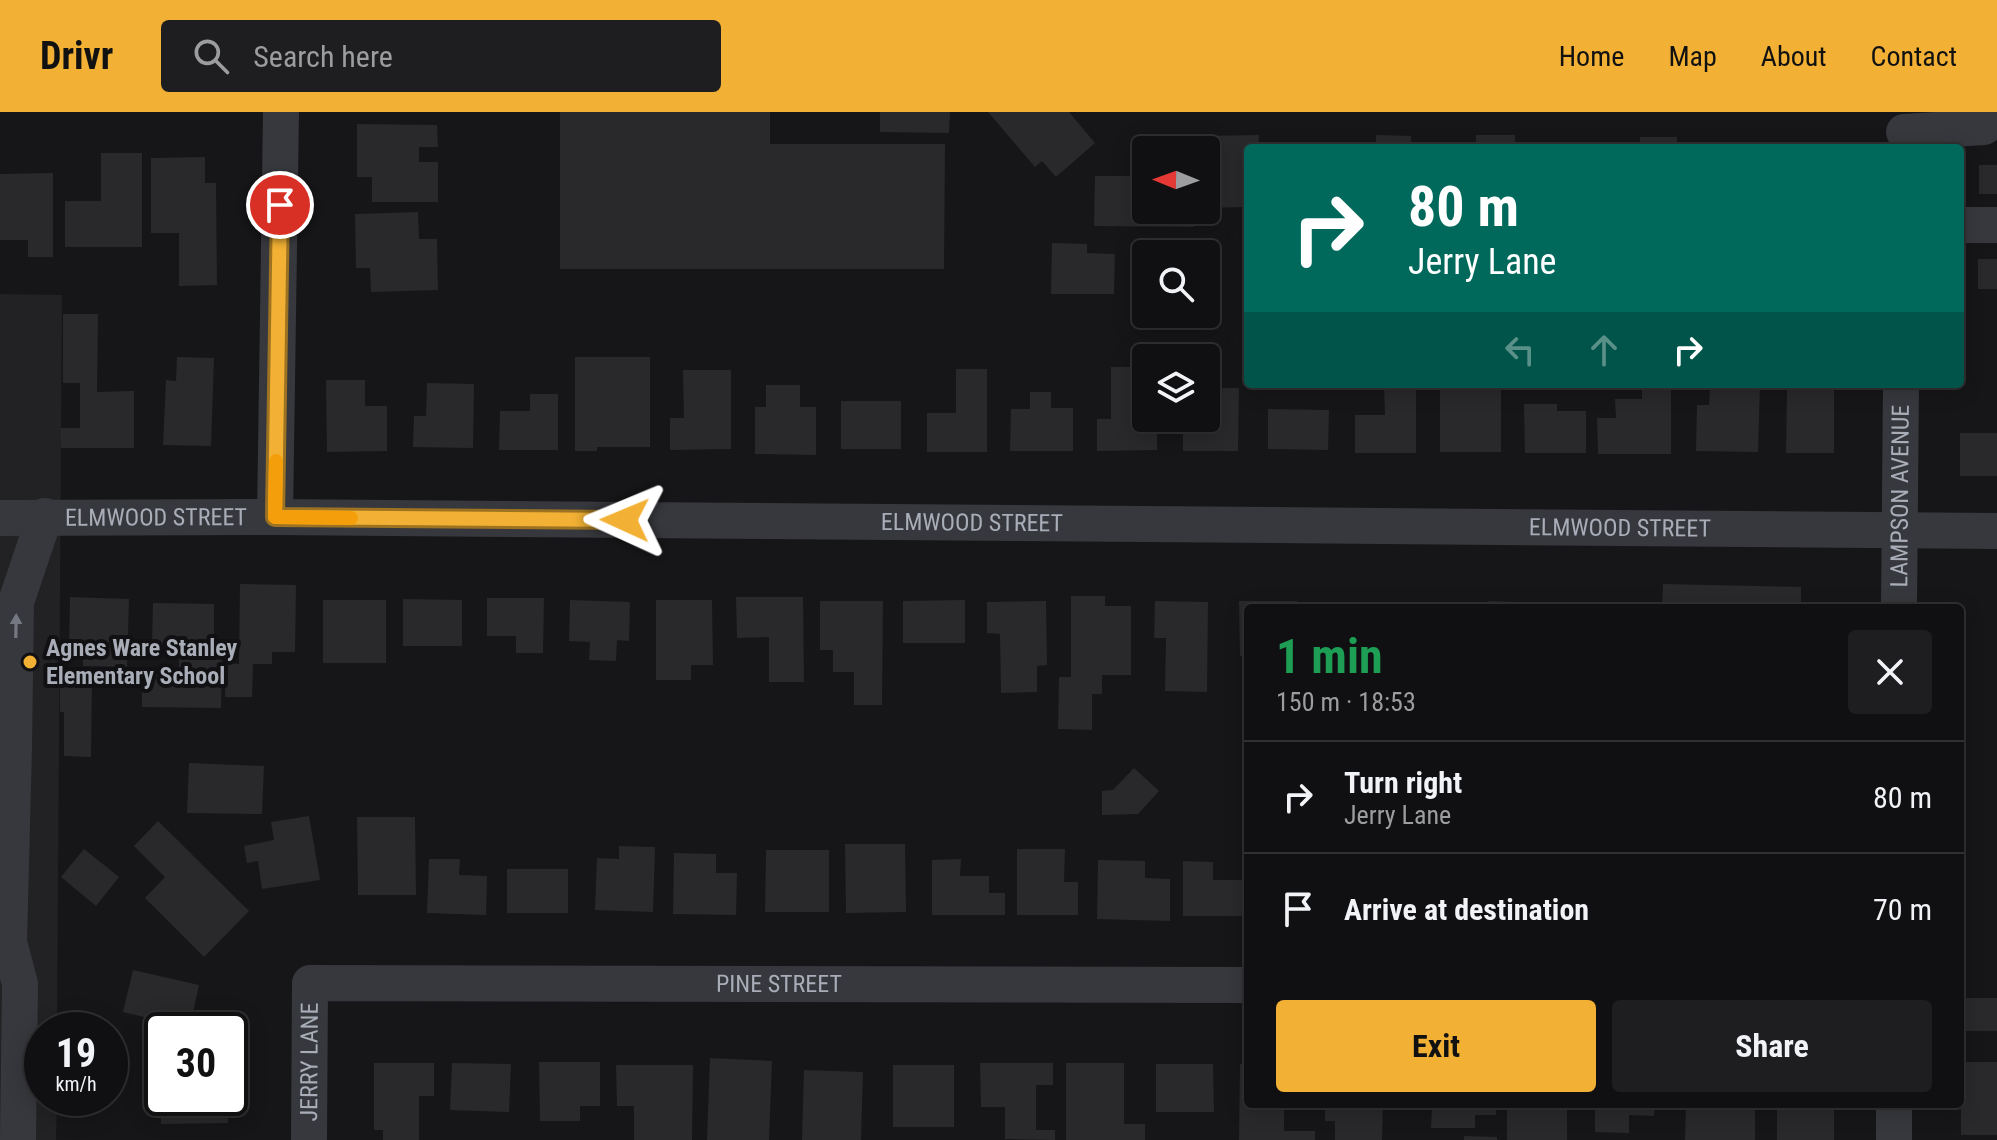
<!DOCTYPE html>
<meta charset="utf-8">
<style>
:root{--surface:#101012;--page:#1e1e20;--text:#f1f3f6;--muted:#9c9d9f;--line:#303032;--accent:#f2b134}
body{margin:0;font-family:"Roboto Condensed",sans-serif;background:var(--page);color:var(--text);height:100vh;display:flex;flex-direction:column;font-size:30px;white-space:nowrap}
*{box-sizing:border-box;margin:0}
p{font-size:26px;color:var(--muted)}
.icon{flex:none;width:44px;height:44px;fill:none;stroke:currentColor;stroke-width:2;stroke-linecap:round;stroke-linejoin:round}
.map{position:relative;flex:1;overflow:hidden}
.drawer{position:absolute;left:1244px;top:492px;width:720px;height:504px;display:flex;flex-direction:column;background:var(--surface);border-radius:8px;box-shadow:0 4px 20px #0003,0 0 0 2px var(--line)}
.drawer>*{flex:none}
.hud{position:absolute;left:1244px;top:32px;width:720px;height:244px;border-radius:8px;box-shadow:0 4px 20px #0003,0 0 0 2px var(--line);background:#00695c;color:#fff;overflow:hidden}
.needle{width:52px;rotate:271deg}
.buttons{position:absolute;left:1132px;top:24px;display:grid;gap:16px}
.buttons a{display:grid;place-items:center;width:88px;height:88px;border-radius:8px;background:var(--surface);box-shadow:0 4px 20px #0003,0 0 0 2px var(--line);font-size:40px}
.speed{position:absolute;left:24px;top:900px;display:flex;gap:16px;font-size:40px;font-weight:700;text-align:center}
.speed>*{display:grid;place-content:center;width:104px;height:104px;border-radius:50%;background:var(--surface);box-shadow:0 4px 20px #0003,0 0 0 2px var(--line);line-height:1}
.speed small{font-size:20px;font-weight:400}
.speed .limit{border:4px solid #111;border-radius:12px;background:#fff;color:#111}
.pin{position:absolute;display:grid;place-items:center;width:68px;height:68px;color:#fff;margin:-34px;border:4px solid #fff;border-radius:50%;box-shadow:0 2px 8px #0007}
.me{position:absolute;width:88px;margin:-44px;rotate:271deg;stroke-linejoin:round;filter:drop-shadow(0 0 6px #0008)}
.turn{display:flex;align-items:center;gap:28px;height:168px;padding:0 32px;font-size:36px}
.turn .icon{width:104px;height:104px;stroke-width:2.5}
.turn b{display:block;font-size:56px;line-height:68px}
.lanes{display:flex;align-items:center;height:76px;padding:0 32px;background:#0003;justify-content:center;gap:40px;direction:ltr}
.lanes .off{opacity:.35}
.round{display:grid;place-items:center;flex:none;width:84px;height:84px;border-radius:8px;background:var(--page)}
.head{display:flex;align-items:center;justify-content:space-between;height:136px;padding:0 32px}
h1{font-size:48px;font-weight:700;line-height:60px;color:#1e9e55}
.primary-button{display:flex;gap:16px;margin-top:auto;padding:16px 32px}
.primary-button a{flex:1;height:92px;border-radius:8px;background:var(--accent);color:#111;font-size:32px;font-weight:700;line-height:92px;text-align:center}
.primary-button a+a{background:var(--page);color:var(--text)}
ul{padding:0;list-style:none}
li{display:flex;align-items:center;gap:24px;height:112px;padding:0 32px;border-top:2px solid var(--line)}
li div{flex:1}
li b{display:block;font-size:30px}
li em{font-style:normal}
header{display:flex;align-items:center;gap:48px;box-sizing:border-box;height:112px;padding:0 40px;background:var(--accent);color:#111}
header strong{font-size:38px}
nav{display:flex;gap:44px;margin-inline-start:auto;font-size:28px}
.search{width:560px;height:72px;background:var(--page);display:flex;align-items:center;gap:20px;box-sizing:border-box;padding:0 28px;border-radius:8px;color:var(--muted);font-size:30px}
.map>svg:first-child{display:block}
.built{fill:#222225}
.building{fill:#29292c}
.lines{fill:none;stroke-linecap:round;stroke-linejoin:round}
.minor{stroke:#37383d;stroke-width:36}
.oneway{fill:#757881}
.route-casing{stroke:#9d7322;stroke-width:20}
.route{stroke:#f2b134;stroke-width:14}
.slow{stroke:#f59e0b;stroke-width:14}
.poi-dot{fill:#f2b134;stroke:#111113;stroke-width:3}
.labels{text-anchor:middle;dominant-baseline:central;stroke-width:8;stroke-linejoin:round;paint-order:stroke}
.street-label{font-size:24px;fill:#a8adb8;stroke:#111113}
.poi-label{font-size:24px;font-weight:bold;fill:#a8adb8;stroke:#111113;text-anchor:start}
</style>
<header>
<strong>Drivr</strong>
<div class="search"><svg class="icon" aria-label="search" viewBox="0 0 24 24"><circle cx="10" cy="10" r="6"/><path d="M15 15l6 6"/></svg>Search here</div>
<nav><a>Home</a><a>Map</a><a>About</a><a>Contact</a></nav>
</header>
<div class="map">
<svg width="1997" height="1028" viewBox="0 0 1997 1028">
<rect width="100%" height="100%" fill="#161618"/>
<!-- built -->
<polygon class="built" points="0,182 62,183 57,918 42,918 42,986 57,986 56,1028 0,1028"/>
<!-- building -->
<g class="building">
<polygon points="560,0 770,0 770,32 945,32 944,157 560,157"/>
<polygon points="880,0 950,0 949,21 880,20"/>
<polygon points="988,0 1069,0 1095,31 1056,65 1042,49 1035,55"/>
<polygon points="357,12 437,13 438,35 419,35 419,50 438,50 438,90 372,90 372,65 357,65"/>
<polygon points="1259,23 1258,36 1248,36 1248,86 1242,86 1242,95 1206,96 1206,38 1203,38 1203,24"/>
<polygon points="1376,23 1411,24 1411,36 1376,36"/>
<rect x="1476" y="23" width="39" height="13"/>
<rect x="1640" y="25" width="37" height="11"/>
<polygon points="1533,31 1632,33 1632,36 1533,36"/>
<rect x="1768" y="32" width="74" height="4"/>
<polygon points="101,41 142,41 142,135 65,135 65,89 101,89"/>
<polygon points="205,45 205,71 216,71 217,173 179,174 179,121 151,121 151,46"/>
<rect x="1979" y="53" width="18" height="29"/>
<polygon points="53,61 53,145 28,145 28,128 0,128 0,62"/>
<polygon points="1095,64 1146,64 1146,98 1195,98 1194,115 1094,114"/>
<polygon points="418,100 419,127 437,127 438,178 371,180 370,156 356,156 355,102"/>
<polygon points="1052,131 1087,132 1087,141 1115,142 1114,182 1051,182"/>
<rect x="1978" y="147" width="19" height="30"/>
<polygon points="63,202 98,202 97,280 134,279 134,336 61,336 61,316 80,316 80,271 63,271"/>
<polygon points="177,245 214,246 211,334 163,333 166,268 176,269"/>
<polygon points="575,245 650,245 650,335 597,335 597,339 575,339"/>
<polygon points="1111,255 1146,255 1146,306 1157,306 1157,338 1097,339 1097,307 1111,307"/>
<polygon points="956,257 987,257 987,340 927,340 927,301 956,301"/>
<polygon points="683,258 731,258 731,337 670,338 670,306 684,306"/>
<polygon points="326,268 365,268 365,294 387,294 387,339 327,340"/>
<polygon points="427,271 474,272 473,336 413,335 414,304 426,304"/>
<polygon points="1384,272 1416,272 1416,341 1355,341 1355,303 1385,303"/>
<polygon points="1453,272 1501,272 1501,340 1440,340 1440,278 1453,277"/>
<polygon points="1642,272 1671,272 1671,342 1598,342 1597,306 1616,306 1615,287 1642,287"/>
<polygon points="1733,272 1760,272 1758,340 1696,339 1697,293 1709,293 1710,275 1733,275"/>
<polygon points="766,273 800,273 800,295 816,295 816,343 755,342 755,295 766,295"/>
<polygon points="1206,276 1239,276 1238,339 1183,339 1183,306 1206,306"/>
<polygon points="1787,277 1834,277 1834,341 1786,341"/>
<polygon points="1030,280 1051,280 1051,296 1073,296 1073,339 1010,339 1011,297 1030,297"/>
<polygon points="530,282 558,282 558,338 499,338 500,299 530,299"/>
<rect x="841" y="289" width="60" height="48"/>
<polygon points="1524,292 1557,292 1557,299 1586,299 1586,341 1525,341"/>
<polygon points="1268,297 1329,298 1328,338 1268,337"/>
<rect x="1960" y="321" width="37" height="43"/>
<polygon points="240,472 296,473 295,540 272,540 272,552 253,552 252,585 225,585 226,551 239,552"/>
<polygon points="1663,472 1801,475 1801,496 1662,496"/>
<polygon points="1071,484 1105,484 1105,494 1131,494 1131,563 1102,563 1102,582 1092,582 1092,618 1058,617 1059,565 1071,565"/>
<polygon points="70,485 129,487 127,555 83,554 83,534 69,534"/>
<polygon points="736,485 803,485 804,570 769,570 769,525 737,526"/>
<polygon points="487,486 544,486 543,541 516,541 516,524 487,524"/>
<polygon points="403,487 462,488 462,534 403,534"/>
<rect x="323" y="488" width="63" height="63"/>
<polygon points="570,488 630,490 629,529 617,528 616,549 589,548 590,530 569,529"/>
<polygon points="656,488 712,488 713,553 691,553 691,568 656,568"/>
<polygon points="965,488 965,531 903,531 903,489"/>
<polygon points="820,489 883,489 882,593 854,593 854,560 833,560 833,538 820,538"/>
<polygon points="1046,489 1047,553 1037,554 1037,580 1001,581 1000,522 987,521 987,490"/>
<polygon points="1155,489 1208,490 1207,580 1165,579 1166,526 1154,526"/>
<polygon points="1239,489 1297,489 1297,496 1248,496 1248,544 1240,544"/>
<polygon points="1488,489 1547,491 1547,496 1488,496"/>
<polygon points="153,491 214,492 214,547 222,547 221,596 142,595 142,561 179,562 179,534 152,533"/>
<polygon points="1320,491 1382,492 1381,496 1320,496"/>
<polygon points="1574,491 1632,492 1632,496 1574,496"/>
<rect x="1404" y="492" width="60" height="4"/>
<polygon points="60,567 92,567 91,645 64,644 64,600 60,600"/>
<polygon points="189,651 264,654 262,702 187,701"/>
<polygon points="1134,656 1159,679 1138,702 1102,703 1102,679 1113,678"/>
<polygon points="309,704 320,768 262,777 258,749 247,751 244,734 274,728 271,710"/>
<polygon points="357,705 415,705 416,783 358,783"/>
<polygon points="158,709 249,799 204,845 145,786 165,765 134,734"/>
<polygon points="845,732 905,732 906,800 846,801"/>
<polygon points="619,734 655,735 653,800 595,798 597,746 619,747"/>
<polygon points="84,737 119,765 96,794 61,765"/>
<polygon points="1017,737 1065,737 1064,770 1078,770 1078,803 1017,803"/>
<polygon points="766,738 829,738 829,800 765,800"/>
<polygon points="674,741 716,742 716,761 737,761 736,803 673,802"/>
<polygon points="429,747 460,747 459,763 487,764 486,803 427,801"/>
<polygon points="961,747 960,764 989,764 989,781 1005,781 1005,803 932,803 932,748"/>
<polygon points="1098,748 1145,749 1145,766 1170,767 1170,809 1097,807"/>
<polygon points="1183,749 1213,750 1213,768 1248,768 1248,804 1183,804"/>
<rect x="507" y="757" width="61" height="44"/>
<polygon points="133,858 199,873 189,918 162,918 162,926 144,922 148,906 123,900"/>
<rect x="1960" y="886" width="37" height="33"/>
<polygon points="710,946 772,949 769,1028 707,1028"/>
<polygon points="539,950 600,950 600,994 580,994 580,1009 540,1009"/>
<rect x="1961" y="950" width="36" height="73"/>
<polygon points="374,951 434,951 434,984 419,984 419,1028 383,1028 383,1018 374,1018"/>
<polygon points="452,951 511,952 509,1000 450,998"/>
<polygon points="980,951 1053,951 1053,973 1036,973 1036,1018 1055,1018 1055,1028 1005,1027 1005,995 981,995"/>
<polygon points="1066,951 1124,951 1124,1012 1145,1012 1145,1028 1066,1028"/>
<polygon points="1156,952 1213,952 1214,1000 1156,1000"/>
<polygon points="1240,952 1248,952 1248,992 1305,992 1305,995 1284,995 1284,1019 1315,1019 1315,1028 1239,1028"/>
<polygon points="616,953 693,953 692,1028 634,1028 634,994 617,994"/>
<rect x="893" y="953" width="61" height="62"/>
<polygon points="804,958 863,960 861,1028 802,1028"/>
<polygon points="161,986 228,986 228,1011 161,1012"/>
<polygon points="1325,992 1383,992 1382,1028 1335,1028 1335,1009 1325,1009"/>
<polygon points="1419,992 1496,992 1496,1003 1475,1003 1475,1016 1431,1016 1432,996 1419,996"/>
<rect x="1507" y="992" width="60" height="36"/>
<polygon points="1595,992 1655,992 1654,1004 1629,1003 1629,1021 1595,1020"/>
<polygon points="1686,992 1755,992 1755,1028 1685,1028"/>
<rect x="1777" y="992" width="57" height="36"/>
<polygon points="1464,1024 1497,1025 1497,1028 1464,1028"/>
</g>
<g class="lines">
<!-- minor -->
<g class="minor">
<polyline points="1904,20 1984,15 1989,0"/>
<polyline points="1960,113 1997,113"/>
<polyline points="275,405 281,0"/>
<path id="s1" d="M 0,406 L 275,405 L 1997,419"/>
<path id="s2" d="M 1899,496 L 1901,272"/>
<polyline points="0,634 14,634 16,490 45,404"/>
<polyline points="14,634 9,830 20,872 18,1028"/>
<path id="s3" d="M 309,1028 L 310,871 L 1248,873"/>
<polyline points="1894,1028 1894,992"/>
</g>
</g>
<!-- one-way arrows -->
<defs><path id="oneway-solid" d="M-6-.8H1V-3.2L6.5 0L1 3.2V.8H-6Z" transform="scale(2)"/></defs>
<use class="oneway" href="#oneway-solid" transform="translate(16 514) rotate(-89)"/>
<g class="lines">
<defs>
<polyline id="route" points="280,93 275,405 625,408"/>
</defs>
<!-- route casing -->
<use href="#route" class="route-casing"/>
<!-- route -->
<use href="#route" class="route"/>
<!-- slow -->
<polyline class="slow" points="276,349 275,405 351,406"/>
</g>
<!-- markers -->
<circle class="poi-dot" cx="30" cy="550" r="8"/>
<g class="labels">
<!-- street labels -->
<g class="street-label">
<text stroke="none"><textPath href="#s2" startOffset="112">LAMPSON AVENUE</textPath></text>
<text stroke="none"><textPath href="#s1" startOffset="156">ELMWOOD STREET</textPath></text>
<text stroke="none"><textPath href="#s1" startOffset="972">ELMWOOD STREET</textPath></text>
<text stroke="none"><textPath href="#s1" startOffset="1620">ELMWOOD STREET</textPath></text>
<text stroke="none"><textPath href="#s3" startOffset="626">PINE STREET</textPath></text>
<text stroke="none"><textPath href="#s3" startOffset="78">JERRY LANE</textPath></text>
</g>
<!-- poi labels -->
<g class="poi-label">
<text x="46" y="536">Agnes Ware Stanley<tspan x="46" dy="28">Elementary School</tspan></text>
</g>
</g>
</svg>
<div class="buttons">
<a><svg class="needle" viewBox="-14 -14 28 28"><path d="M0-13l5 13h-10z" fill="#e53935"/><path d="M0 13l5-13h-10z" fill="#9c9d9f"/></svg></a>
<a><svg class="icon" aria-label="search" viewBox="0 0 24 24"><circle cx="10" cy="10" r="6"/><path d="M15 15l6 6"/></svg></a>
<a><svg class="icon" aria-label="layers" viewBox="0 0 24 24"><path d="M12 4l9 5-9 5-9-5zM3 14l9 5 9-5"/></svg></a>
</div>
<div class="speed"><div>19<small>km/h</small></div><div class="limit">30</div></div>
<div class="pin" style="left:280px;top:93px;background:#d93025"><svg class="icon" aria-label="arrive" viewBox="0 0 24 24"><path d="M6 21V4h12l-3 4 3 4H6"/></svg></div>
<svg class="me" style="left:625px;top:408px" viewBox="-20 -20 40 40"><path d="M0-17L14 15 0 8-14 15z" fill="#f2b134" stroke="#fff" stroke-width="4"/></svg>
<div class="hud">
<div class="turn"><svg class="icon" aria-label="right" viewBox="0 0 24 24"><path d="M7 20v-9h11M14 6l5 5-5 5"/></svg><div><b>80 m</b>Jerry Lane</div></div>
<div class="lanes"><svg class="icon off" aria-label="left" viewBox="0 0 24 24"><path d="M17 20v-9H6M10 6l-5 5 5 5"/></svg><svg class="icon off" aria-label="ahead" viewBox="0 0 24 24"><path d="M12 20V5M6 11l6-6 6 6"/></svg><svg class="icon" aria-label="right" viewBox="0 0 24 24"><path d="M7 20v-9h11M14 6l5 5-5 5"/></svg></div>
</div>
<section class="drawer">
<div class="head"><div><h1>1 min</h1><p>150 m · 18:53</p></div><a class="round"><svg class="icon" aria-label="close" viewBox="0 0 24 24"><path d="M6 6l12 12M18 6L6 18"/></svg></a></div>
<ul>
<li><svg class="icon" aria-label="right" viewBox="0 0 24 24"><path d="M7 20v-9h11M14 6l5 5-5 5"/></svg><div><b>Turn right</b><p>Jerry Lane</p></div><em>80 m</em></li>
<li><svg class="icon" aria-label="arrive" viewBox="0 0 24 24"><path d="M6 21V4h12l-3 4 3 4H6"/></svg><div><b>Arrive at destination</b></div><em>70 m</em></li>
</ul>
<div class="primary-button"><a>Exit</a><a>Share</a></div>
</section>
</div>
